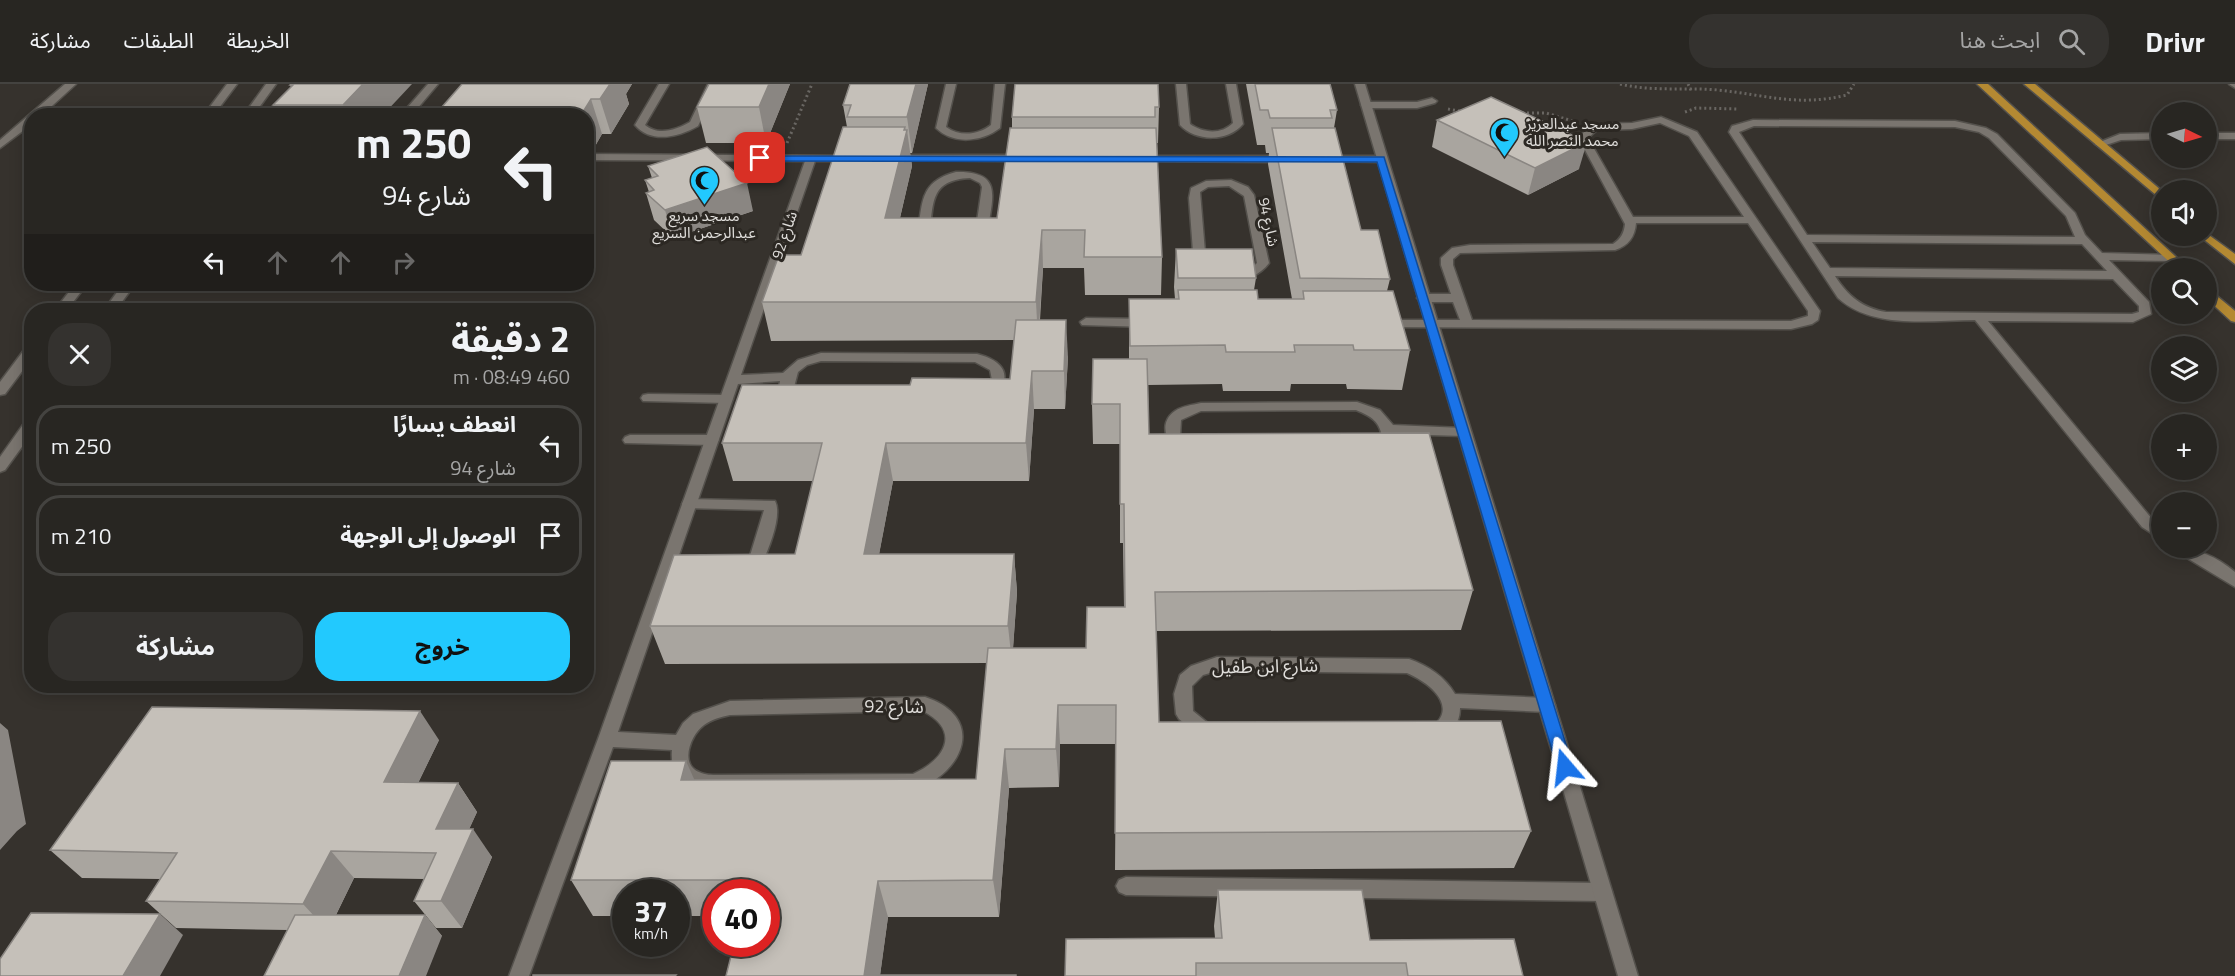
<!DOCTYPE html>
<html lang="ar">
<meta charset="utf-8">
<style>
:root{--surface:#282622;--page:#34322f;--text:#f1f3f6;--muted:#a5a5a5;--line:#444340;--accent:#22c9fe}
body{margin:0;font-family:"Titillium Web","Noto Sans Arabic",sans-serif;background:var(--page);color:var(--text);direction:rtl;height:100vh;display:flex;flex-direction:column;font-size:22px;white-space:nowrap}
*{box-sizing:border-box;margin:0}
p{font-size:20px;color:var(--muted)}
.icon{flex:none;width:33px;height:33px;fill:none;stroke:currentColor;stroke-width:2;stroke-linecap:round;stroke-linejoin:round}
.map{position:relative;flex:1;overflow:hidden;direction:ltr}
.drawer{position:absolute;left:24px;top:219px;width:570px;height:390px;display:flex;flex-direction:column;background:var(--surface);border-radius:24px;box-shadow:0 3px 15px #0003,0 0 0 2px var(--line);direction:rtl}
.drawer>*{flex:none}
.banner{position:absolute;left:24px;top:24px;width:570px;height:183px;border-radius:24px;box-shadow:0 3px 15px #0003,0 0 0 2px var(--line);direction:rtl;background:#282622;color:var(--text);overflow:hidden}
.needle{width:39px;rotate:95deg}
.tools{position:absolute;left:2151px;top:18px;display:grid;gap:12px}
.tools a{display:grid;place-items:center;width:66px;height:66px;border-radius:50%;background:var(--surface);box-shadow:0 3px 15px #0003,0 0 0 2px var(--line);font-size:30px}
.speed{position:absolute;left:612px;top:795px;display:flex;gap:12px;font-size:30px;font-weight:700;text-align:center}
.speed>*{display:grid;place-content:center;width:78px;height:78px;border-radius:50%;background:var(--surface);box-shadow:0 3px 15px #0003,0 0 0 2px var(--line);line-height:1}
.speed small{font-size:15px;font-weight:400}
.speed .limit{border:9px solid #d22;background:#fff;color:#111}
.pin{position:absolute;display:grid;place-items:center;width:51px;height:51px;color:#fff;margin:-26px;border-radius:12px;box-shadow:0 3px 9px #0006}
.me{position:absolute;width:66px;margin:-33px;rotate:343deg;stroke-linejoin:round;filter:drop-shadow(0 0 4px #0008)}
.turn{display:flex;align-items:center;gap:21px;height:126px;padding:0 24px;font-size:27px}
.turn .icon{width:78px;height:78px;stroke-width:2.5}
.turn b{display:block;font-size:42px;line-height:51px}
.lanes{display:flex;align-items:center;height:57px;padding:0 24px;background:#0003;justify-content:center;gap:30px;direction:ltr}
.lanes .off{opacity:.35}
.round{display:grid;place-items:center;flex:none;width:63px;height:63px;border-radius:24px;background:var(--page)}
.head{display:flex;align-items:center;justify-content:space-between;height:102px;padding:0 24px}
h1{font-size:36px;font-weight:700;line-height:45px}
.primary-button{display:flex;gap:12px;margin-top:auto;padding:12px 24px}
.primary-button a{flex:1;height:69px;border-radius:24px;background:var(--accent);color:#111;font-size:24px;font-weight:700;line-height:69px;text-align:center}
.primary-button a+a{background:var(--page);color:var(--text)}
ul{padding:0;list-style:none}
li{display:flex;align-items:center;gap:18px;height:81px;margin:0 12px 9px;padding:0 12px;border:3px solid var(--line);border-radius:24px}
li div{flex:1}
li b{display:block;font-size:22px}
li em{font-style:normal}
header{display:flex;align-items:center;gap:36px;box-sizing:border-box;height:84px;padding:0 30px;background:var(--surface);border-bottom:2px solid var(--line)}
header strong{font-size:28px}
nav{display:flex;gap:33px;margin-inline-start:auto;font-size:21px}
.search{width:420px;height:54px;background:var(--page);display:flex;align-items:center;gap:15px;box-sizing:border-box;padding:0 21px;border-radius:24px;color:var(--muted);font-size:22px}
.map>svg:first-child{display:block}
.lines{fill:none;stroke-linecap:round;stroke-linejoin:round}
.service-casing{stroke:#54514c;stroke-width:3}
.minor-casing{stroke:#54514c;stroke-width:3}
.tertiary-casing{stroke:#54514c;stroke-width:3}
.primary-casing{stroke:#54514c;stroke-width:3}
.path{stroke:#696662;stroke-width:3;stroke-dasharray:2 3;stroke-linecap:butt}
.service{fill:#7a756f;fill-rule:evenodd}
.minor{fill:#7a756f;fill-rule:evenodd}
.tertiary{fill:#7a756f;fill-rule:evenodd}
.primary{fill:#b48932;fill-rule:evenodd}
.wall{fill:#a9a59f}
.shaded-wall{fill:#8a8682}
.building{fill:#c5c0b9;stroke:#8a8682;stroke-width:1.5}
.route{fill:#1a73e8;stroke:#114b97;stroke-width:1.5}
.labels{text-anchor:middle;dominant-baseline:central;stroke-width:6;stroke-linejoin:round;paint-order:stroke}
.far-poi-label{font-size:15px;fill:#e0dedb;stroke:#2c2823;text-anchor:start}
.far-street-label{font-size:15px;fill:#e0dedb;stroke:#2c2823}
.street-label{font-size:18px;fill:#e0dedb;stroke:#2c2823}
</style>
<header>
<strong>Drivr</strong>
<div class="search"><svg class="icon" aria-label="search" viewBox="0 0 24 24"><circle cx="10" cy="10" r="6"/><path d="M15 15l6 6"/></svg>ابحث هنا</div>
<nav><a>الخريطة</a><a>الطبقات</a><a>مشاركة</a></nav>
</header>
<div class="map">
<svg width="2235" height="892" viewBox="0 0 2235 892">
<rect width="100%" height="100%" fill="#36322d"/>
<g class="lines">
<defs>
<g id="service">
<polygon points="1432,14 1437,17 1435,19 1417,24 1366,24 1361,21 1366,18 1417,18"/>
<path d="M 1661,33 L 1697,48 L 1820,227 L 1818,236 L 1812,240 L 1791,245 L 1379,243 L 1377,240 L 1379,237 L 1383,236 L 1460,236 L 1453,218 L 1423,218 L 1417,214 L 1423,210 L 1451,210 L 1441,181 L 1441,174 L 1452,164 L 1470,161 L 1613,160 C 1621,155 1624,149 1625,140 L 1578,53 L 1594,40 L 1632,39 ZM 1660,39 L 1689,52 L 1744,133 L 1633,133 L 1588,54 L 1597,46 L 1632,45 ZM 1636,139 L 1748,139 L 1808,227 L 1808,232 L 1791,237 L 1472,236 L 1453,181 L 1453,175 L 1460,169 L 1615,166 C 1628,162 1635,153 1636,139 Z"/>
<path d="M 1753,36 L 1955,37 L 1986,44 L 1997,50 L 2075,129 L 2085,151 L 2102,169 L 2174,171 L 2174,175 L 2170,177 L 2109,176 L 2149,218 L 2151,230 L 2133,238 L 1988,237 L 2152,435 L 2162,443 L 2162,456 L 2142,443 L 1975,236 C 1931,236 1873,246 1838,214 L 1729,48 L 1732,42 ZM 1754,42 L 1955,43 L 1979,48 L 1989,54 L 2066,132 L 2075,153 L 1807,151 L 1739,48 ZM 1812,158 L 2082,160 L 2107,187 L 1830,184 ZM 1835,192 L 2113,195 L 2139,222 L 2139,228 L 2132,230 L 1886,228 C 1862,224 1848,212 1835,192 Z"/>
<polygon points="1086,234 1149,235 1155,239 1149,243 1082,241 1080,238"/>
<polygon points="648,310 726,311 733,315 726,319 643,317 641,314 643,311"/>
<polygon points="630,351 712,351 719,356 712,361 625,359 623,356 625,353"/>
<path d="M 689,415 L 775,417 C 783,432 767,471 758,486 L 748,489 L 743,487 L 740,483 L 749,475 L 764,426 L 684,424 L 682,420 L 684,416 Z"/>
<path d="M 2175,464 C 2198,464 2217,473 2235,488 L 2235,503 L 2177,468 Z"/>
</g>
<g id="minor">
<polygon points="65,0 76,0 41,32 32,32 32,40 0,64 0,56"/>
<polygon points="428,0 438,0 411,32 400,32"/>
<path d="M 659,0 L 669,0 L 645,41 C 658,52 676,46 690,38 L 708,0 L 718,0 L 698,42 C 679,53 651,60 635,41 Z"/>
<path d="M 946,0 L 956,0 L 946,43 C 960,53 978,51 991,41 L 995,0 L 1005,0 L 1000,44 C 982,58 953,61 936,44 Z"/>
<path d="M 1176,0 L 1186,0 L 1190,40 C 1203,49 1221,51 1233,39 L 1226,0 L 1236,0 L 1243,40 C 1228,58 1196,58 1180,41 Z"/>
<polygon points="2229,0 2235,0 2235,4"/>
<polygon points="2162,49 2162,55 2121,56 2100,63 2095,60 2120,50"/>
<rect x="2206" y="49" width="29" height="6"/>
<path d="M 586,70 L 857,72 L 858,74 L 853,77 L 815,77 L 741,291 L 783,289 L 798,276 L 821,269 L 977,270 C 1021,281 1007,312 971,321 L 812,319 L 791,314 L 779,303 L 780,297 L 738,300 L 618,648 L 676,651 L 683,639 L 693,630 L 730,617 L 925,613 C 986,633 965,688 915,706 L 718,707 C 693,703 669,696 672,666 L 613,663 L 529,892 L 509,892 L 598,655 L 805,77 L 586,76 ZM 821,277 L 975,278 L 990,286 L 992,296 L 985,305 L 970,313 L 816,311 L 804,309 L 794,303 L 798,288 L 807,281 ZM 923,627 C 961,647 946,675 913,690 L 718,691 C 712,691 705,691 699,688 C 679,680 691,650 704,641 C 712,635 721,633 730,631 Z"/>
<polygon points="892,71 1024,71 1029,74 1024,77 888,76 887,74"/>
<polygon points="1138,72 1288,72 1293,75 1288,78 1134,77 1133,75"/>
<polygon points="1324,72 1381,72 1386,75 1381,78 1320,77 1319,75"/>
<path d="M 956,88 C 1006,87 991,116 987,152 C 970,172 934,174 917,153 C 923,120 918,98 956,88 ZM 970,94 L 980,99 L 982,103 L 975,151 C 962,163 942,165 929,152 C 934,119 929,96 970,94 Z"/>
<path d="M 1231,96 L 1248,103 L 1254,111 L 1269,179 C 1252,202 1213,203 1194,181 L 1189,114 L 1191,104 L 1206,97 ZM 1229,102 L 1244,112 L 1257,179 C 1243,194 1221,192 1206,180 L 1200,108 L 1208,103 Z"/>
<path d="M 1357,318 L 1380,326 L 1393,341 L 1463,344 L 1470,348 L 1463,352 L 1396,350 C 1396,365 1381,370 1368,374 C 1331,374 1295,374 1258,374 C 1234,375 1208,377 1185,370 C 1168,364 1156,340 1175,327 C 1182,322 1192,321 1201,319 ZM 1356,326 C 1371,332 1381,338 1382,355 L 1379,359 L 1366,364 L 1210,365 L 1191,361 L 1180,352 L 1181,336 L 1201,327 Z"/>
<path d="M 1217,573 L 1409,575 C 1429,582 1444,592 1455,610 L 1546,614 L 1552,616 L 1555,621 L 1552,626 L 1546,628 L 1460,624 C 1460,645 1444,656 1426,662 L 1230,657 L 1199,651 L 1179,635 L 1176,630 L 1174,610 L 1180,591 L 1191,582 ZM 1217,587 L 1407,589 C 1435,601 1462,628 1424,648 L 1230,643 L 1209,640 L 1193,627 L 1192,602 L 1203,591 Z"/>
<polygon points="1126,793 1602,799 1609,802 1612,808 1609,814 1602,817 1126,811 1119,808 1116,802 1119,796"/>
</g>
<g id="tertiary">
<polygon points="227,0 237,0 213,32 203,32"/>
<polygon points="266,0 276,0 253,32 243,32"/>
<polygon points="1355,0 1365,0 1638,892 1618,892"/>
<polygon points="75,200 87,200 67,226 55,226"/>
<polygon points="123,200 135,200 116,226 104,226"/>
<polygon points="32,261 32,274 5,310 0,311 0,298 27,262"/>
<polygon points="32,334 32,349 5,386 0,388 0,373 27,335"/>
</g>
<g id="primary">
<polygon points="1977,0 1988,0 2188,184 2176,184"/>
<polygon points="2024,0 2035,0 2162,107 2162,116"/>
<polygon points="2206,149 2235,170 2235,180 2202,154 2201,152 2206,152"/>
<polygon points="2206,203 2235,227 2235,238 2231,237 2206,214"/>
</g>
</defs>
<!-- service casing -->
<use href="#service" class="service-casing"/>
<!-- minor casing -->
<use href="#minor" class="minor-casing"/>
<!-- tertiary casing -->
<use href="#tertiary" class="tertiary-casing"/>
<!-- primary casing -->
<use href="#primary" class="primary-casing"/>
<!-- path -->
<g class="path">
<path d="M 1620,0 C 1653,8 1685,3 1718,6 C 1766,11 1797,23 1847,11 L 1854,0"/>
<polyline points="1688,0 1691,6"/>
<polyline points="1448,25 1464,28"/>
<polyline points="1685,28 1696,24 1737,25"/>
<polyline points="1522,29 1546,29 1576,38"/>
<polyline points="787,59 812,0"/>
</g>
<!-- service -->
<use href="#service" class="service"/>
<!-- minor -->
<use href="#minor" class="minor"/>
<!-- tertiary -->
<use href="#tertiary" class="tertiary"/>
<!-- primary -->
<use href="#primary" class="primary"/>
</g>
<!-- wall -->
<g class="wall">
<polygon points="291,0 382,32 278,32 273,21 291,3 290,1"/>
<polygon points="462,0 632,0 626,10 629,20 611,50 602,50 594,64 586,64 586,32 445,32 441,24"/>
<polygon points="709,0 790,0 766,59 706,59 697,23"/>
<polygon points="928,0 912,69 910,69 912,82 900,134 997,134 1012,44 1012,33 1159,23 1158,59 1157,59 1162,173 1161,211 1085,211 1084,184 1043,184 1040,236 1068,273 1065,325 1034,325 1029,397 893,397 879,470 1014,470 1017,508 1013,564 1086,564 1124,523 1123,459 1120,459 1120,360 1093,360 1092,320 1129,275 1129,215 1175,215 1174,203 1176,165 1256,194 1254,206 1258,215 1292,215 1268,80 1269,69 1266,69 1265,61 1257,61 1246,0 1330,0 1337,26 1334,44 1361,146 1390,195 1387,207 1410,266 1402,306 1347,305 1346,300 1291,300 1290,307 1223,307 1222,300 1148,301 1149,350 1473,506 1461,546 1156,547 1159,638 1531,747 1514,784 1115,786 1116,660 1060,660 1059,703 1009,704 999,833 888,833 880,891 726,892 766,808 716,808 716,832 676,832 676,808 626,808 626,832 593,832 571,796 694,696 976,695 987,579 665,580 650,542 795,470 813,397 733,397 722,359 910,301 1010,295 1014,256 771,257 762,218 801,171 847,43 843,21"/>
<polygon points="1437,36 1579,85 1528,111 1432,63"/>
<polygon points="648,82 753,127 673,154 654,136 646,109 649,108 645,96 652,94"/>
<polygon points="439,656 418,699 458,699 477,728 469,745 492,773 462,844 436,844 414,817 424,795 354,794 336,831 425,831 442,852 288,846 176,844 146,817 160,795 82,794 50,766"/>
<polygon points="1218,806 1370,856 1523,892 1065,892 1215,854 1214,842"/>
</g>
<!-- shaded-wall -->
<g class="shaded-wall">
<polygon points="363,0 412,0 382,32 348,32 343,21"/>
<polygon points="610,0 632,0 626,10 629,20 611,50 600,15"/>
<polygon points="769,0 790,0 766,59 759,23"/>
<polygon points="916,0 928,0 912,69 907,33"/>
<polygon points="591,15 602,50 594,64 586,39 586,32 584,32 583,28"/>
<polygon points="905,43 906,51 907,46 912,82 891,172 885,134"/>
<polygon points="1587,58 1579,85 1528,111 1535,84"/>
<polygon points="747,99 753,127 673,154 665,126"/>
<polygon points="1042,146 1043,184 1038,256 1036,218"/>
<polygon points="1066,236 1068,273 1065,325 1064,287"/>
<polygon points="1032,287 1034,325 1029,397 1026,359"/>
<polygon points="886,359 893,397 872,508 864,470"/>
<polygon points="1014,470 1017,508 1012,579 1008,542"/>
<polygon points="1058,621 1060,660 1059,703 1056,665"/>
<polygon points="420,627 439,656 405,726 384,698"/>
<polygon points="0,639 8,646 26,740 17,747 0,766"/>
<polygon points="1005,665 1009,704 999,833 993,796"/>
<polygon points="686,677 703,715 681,696"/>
<polygon points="458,699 477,728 457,772 436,745"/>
<polygon points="473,745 492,773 462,844 441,817"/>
<polygon points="331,767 354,794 328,847 303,820"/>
<polygon points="878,797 888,833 880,892 864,892"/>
<polygon points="160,830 183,851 160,892 123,892"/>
<polygon points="425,831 442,852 426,892 399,892"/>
</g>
<!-- building -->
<g class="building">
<polygon points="291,0 363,0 343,21 273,21 293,1 290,1"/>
<polygon points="462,0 610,0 600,15 591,15 583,28 520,28 523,24 441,24"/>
<polygon points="709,0 769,0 759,23 697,23"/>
<polygon points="850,0 916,0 907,33 847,33 851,21 843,21"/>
<polygon points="1015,0 1158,0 1159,23 1155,23 1155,33 1012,33"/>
<polygon points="1255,0 1330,0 1337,26 1330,26 1332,34 1270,34 1268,26 1260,26"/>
<polygon points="1491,13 1587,58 1535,84 1437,36"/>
<polygon points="843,43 905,43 904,46 907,46 885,134 997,134 1010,44 1156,44 1162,173 1084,173 1085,146 1042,146 1036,218 762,218 779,171 801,171"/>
<polygon points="1272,44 1335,44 1361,146 1378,146 1390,195 1300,194"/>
<polygon points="707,63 747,99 665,126 646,109 654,106 645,96 658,92 648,82"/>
<polygon points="1176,165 1252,165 1256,194 1178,194"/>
<polygon points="1178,206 1257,206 1258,215 1304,215 1303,207 1393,207 1410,266 1354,266 1353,261 1294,261 1295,268 1226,268 1225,261 1130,262 1129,215 1179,215"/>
<polygon points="1016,236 1066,236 1064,287 1032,287 1026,359 886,359 864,470 1014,470 1008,542 650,542 674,471 795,470 822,359 722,359 742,301 910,301 912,294 1010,295"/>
<polygon points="1093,275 1147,275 1149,350 1429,349 1473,506 1155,508 1159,638 1501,637 1531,747 1115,749 1116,621 1058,621 1056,665 1005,665 993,796 878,797 864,892 726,892 734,860 766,860 766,808 746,808 749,796 571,796 611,677 686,677 681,696 976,695 988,564 1086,564 1087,523 1125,523 1124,420 1120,420 1120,320 1092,320"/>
<polygon points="152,623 420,627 384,698 458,699 436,745 473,745 441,817 414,817 436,769 331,767 303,820 146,817 177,769 50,766"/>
<polygon points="1218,806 1362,806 1370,856 1514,855 1523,892 1408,892 1406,879 1196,879 1196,892 1065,892 1066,855 1222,854"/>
<polygon points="31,829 160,830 123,892 0,892 0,875"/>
<polygon points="295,831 425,831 399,892 264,892"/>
<polygon points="533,891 676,891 675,892 533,892"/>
<polygon points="880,891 1016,891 1016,892 879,892"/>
</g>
<!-- route -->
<polygon class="route" points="756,72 1384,73 1573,683 1570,688 1565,690 1559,688 1557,683 1377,78 760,77 755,74"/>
<!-- icons -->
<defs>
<symbol id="mosque-pin" viewBox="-11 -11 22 30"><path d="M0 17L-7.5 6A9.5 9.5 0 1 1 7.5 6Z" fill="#22c9fe" stroke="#2c2823"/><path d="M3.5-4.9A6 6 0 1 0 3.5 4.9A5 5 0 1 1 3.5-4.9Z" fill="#111"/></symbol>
</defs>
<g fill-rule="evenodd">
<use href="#mosque-pin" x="1488" y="32" width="33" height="45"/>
<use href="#mosque-pin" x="688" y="80" width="33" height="45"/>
</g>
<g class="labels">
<!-- far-poi labels -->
<g class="far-poi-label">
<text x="1526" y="39">مسجد عبدالعزيز<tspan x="1526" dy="17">محمد النصر الله</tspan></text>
<text x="704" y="131" text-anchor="middle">مسجد سريع<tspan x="704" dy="17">عبدالرحمن السريع</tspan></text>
</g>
<!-- far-street labels -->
<g class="far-street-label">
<text transform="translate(1269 138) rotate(78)">شارع 94</text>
<text transform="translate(784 151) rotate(-71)">شارع 92</text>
</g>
<!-- street labels -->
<g class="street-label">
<text transform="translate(1265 582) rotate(-1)">شارع ابن طفيل</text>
<text transform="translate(894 622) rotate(1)">شارع 92</text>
</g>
</g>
</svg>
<div class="tools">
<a><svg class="needle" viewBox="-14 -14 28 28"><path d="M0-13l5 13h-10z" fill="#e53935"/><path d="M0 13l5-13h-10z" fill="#a5a5a5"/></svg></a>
<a><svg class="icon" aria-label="sound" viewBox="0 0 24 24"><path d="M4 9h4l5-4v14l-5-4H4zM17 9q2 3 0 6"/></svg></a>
<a><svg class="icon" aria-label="search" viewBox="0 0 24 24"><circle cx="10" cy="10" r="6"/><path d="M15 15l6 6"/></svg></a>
<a><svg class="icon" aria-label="layers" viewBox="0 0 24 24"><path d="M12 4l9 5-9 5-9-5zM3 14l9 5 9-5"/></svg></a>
<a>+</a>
<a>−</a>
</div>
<div class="speed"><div>37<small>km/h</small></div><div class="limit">40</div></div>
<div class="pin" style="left:760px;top:74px;background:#d93025"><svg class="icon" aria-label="arrive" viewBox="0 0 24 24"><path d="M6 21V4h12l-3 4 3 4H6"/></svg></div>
<svg class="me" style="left:1565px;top:683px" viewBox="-20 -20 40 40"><path d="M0-17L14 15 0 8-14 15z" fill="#1a73e8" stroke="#fff" stroke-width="4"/></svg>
<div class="banner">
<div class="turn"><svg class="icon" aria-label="left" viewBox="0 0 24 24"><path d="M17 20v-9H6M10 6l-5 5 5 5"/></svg><div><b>250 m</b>شارع 94</div></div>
<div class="lanes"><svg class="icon" aria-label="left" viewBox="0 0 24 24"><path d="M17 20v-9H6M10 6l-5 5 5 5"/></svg><svg class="icon off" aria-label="ahead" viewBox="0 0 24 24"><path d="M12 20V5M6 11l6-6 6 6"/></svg><svg class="icon off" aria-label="ahead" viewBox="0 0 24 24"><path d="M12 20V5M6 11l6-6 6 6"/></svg><svg class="icon off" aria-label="right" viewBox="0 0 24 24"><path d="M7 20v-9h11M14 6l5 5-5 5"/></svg></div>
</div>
<section class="drawer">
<div class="head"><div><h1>2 دقيقة</h1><p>460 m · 08:49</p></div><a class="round"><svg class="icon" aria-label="close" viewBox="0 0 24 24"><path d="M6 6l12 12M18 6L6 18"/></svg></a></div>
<ul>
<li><svg class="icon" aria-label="left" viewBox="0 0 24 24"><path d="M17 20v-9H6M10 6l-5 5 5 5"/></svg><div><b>انعطف يسارًا</b><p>شارع 94</p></div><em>250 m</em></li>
<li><svg class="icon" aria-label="arrive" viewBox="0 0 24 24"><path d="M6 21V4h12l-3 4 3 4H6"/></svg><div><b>الوصول إلى الوجهة</b></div><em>210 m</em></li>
</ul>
<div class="primary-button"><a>خروج</a><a>مشاركة</a></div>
</section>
</div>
